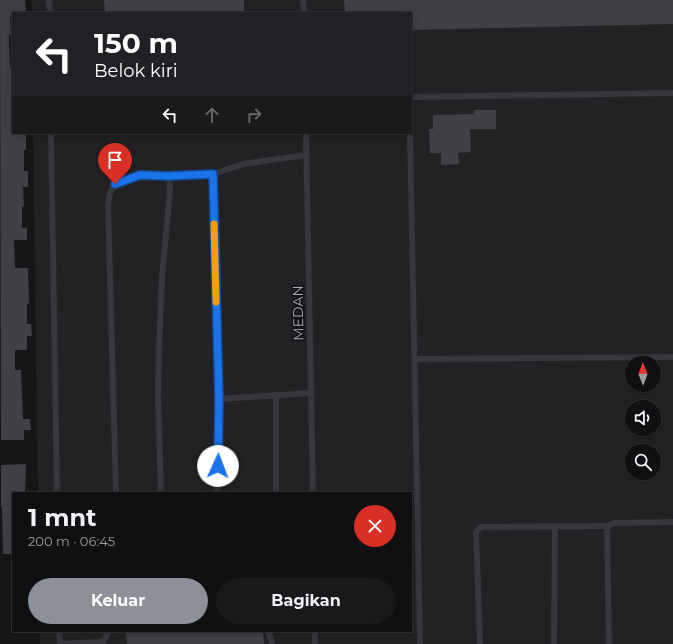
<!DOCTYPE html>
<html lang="id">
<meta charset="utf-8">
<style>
:root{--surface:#101012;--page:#19191b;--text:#f1f3f6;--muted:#9c9d9f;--line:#303032;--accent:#8c9099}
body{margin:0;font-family:Montserrat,sans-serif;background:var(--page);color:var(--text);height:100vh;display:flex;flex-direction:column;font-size:15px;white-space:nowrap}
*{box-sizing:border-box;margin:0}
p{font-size:13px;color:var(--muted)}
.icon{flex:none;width:22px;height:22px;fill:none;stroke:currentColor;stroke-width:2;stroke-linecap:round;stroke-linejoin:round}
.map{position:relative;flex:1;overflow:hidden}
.side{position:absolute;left:12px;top:492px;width:400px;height:140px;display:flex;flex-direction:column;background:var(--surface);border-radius:0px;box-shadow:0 2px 10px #0003,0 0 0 1px var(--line)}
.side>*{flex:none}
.hud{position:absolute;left:12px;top:12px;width:400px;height:122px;border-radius:0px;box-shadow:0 2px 10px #0003,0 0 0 1px var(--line);background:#202124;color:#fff;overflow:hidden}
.needle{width:26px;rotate:359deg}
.controls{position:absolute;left:625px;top:356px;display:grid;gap:8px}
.controls a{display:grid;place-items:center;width:36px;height:36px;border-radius:50%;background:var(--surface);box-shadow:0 2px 10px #0003,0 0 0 1px var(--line);font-size:20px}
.pin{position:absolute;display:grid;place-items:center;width:34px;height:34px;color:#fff;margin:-41px -17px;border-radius:50% 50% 50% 0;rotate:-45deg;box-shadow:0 0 4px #0007}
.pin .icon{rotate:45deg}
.me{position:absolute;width:44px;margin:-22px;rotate:2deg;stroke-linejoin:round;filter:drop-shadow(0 0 3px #0008)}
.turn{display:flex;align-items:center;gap:14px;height:84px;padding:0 16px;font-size:18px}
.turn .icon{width:52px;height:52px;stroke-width:2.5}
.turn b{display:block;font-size:28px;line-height:34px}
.lanes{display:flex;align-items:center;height:38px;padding:0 16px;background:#0003;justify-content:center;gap:20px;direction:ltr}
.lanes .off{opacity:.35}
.round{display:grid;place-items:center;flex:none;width:42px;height:42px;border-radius:21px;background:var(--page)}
.overview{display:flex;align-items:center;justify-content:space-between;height:68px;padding:0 16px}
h1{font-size:24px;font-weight:700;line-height:30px}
.button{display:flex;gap:8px;margin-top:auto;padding:8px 16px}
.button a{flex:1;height:46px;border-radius:24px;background:var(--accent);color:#fff;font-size:16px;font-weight:700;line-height:46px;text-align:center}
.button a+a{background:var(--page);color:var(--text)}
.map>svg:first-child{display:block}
.built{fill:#222225;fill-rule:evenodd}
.building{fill:#404145}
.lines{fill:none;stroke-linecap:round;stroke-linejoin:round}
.lane{stroke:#37383d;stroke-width:6}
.route-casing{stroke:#114b97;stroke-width:10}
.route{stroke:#1a73e8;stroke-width:7}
.slow{stroke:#f59e0b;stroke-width:7}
.labels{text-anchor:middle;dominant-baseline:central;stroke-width:3.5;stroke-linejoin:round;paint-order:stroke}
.street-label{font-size:14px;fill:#a8adb8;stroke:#111113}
</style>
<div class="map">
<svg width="673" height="644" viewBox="0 0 673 644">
<rect width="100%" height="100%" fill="#161618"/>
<!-- built -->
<path class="built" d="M 31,0 L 673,0 L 673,644 L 40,644 L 40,631 L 411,631 L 411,493 L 38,493 L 33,133 L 411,133 L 411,13 L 32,13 ZM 632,363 L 654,363 L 654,385 L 632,385 ZM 632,407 L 654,407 L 654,429 L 632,429 ZM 632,451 L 654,451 L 654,473 L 632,473 Z"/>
<!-- building -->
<g class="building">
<polygon points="0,0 25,0 26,13 13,13 13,16 10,16 11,34 9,35 10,68 13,68 13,133 26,133 26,150 24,150 24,171 28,171 28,187 23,187 24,206 22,207 22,228 27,228 27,240 14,240 15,268 28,268 29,303 27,304 27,324 31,324 32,336 27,336 27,350 15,350 15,370 21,370 23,419 30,419 31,430 24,430 24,440 1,440"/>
<polygon points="104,0 244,0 244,13 105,13"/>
<polygon points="344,0 673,0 673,24 411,30 411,13 345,13"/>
<polygon points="474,110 496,110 496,129 470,129 471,152 458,153 459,164 441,165 441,153 430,153 429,129 433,129 433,115 474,114"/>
<polygon points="26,464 25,493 13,493 13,554 3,554 2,507 1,507 1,465"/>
<polygon points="126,631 254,631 254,633 263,632 264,644 127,644"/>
</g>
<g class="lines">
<!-- lane -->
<g class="lane">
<polyline points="49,0 50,13"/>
<polyline points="303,0 304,13"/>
<polyline points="411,97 673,93"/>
<polyline points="51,133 57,493"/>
<polyline points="306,133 313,493"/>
<polyline points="410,133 420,644"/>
<polyline points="213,174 219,399"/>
<polyline points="415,359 673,357"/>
<polyline points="276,395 276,493"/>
<polyline points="116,493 108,205 110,193 115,184 140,175 169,176"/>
<polyline points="161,493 158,395 159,348 162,277 170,191 169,176 213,174 243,164 306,155"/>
<polyline points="217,493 219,399 311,393"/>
<polyline points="59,631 60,644"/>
<polyline points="268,631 271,639 272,644"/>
<polyline points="315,631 315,644"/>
<polyline points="60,644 102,642"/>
<polyline points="102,644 109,631"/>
<polyline points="480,644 476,532 481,527 607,526"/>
<polyline points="554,644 555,527"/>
<polyline points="609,644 607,526 614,523 673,522"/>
</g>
</g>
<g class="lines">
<defs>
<polyline id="route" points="115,184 140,175 169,176 213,174 219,399 218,466"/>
</defs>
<!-- route casing -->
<use href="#route" class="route-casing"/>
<!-- route -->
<use href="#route" class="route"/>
<!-- slow -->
<polyline class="slow" points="214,224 216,302"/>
</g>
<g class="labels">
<!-- street labels -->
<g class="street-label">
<text transform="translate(298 313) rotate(-91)">MEDAN</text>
</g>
</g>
</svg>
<div class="controls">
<a><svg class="needle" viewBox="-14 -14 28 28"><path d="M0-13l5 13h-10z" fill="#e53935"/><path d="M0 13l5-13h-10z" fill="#9c9d9f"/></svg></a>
<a><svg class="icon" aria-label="sound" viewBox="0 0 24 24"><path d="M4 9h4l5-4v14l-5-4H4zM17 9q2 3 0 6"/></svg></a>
<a><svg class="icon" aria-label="search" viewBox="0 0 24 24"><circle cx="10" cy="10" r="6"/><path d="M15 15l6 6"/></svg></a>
</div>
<div class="pin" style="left:115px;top:184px;background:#d93025"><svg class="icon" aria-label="arrive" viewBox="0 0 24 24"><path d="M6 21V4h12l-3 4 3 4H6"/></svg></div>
<svg class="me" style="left:218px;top:466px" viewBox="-20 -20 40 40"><circle r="19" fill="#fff"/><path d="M0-13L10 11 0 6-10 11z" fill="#1a73e8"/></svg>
<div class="hud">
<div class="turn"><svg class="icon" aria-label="left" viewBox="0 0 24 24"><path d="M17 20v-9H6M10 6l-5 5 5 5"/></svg><div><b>150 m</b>Belok kiri</div></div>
<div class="lanes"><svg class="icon" aria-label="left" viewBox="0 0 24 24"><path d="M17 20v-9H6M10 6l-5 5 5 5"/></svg><svg class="icon off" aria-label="ahead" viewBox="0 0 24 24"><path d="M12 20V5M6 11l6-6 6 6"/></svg><svg class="icon off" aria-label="right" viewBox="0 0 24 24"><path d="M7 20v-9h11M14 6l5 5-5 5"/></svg></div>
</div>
<section class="side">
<div class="overview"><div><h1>1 mnt</h1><p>200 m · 06:45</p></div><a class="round" style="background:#d93025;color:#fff"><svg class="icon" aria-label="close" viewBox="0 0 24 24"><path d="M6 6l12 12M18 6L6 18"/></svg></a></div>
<div class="button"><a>Keluar</a><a>Bagikan</a></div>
</section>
</div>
